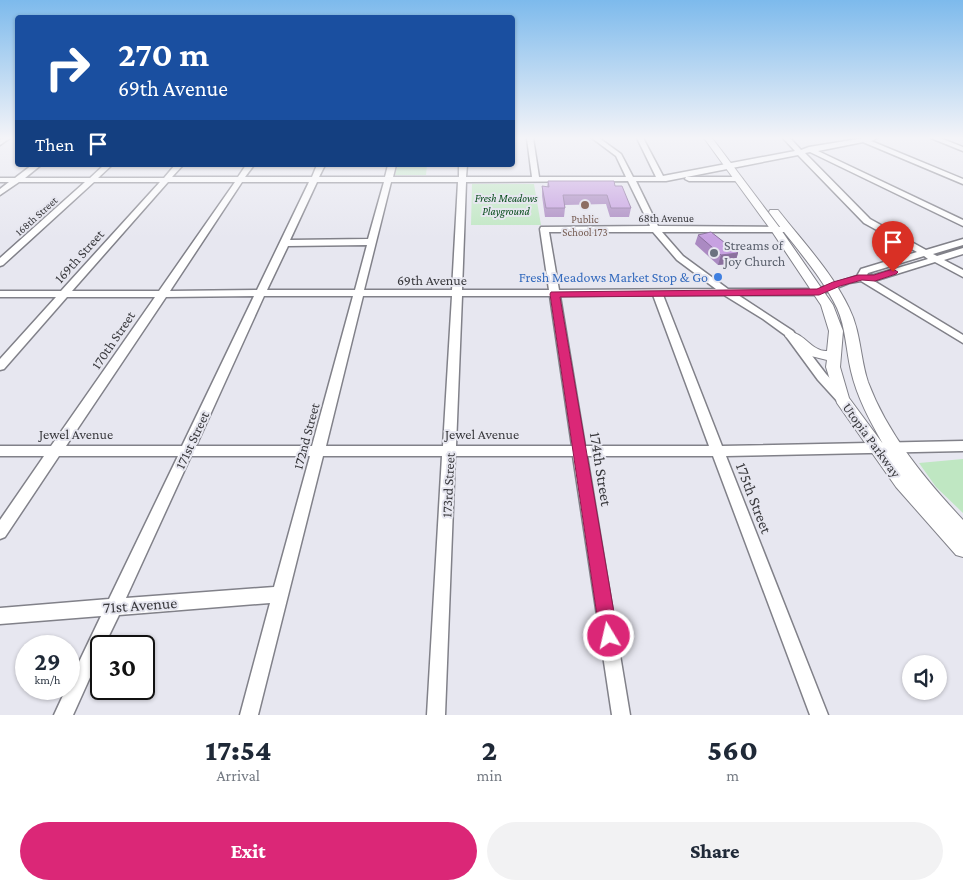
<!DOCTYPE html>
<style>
:root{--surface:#fff;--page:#f2f2f3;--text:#1f2937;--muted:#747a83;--accent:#db2777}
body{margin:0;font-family:"Crimson Pro",serif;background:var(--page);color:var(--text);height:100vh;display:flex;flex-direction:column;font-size:19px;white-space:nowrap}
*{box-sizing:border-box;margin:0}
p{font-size:16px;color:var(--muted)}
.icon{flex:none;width:28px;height:28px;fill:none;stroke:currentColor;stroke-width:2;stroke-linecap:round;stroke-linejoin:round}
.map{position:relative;height:715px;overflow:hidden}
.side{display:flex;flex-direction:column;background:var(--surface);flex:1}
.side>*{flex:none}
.top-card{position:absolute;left:15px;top:15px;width:500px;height:152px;border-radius:5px;box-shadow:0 1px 4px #0004;background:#1a4fa0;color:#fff;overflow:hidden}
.fabs{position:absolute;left:902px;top:655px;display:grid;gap:10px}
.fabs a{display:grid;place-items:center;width:45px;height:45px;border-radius:50%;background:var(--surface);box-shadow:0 1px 4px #0004;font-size:25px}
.speed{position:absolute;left:15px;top:635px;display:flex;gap:10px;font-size:25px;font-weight:700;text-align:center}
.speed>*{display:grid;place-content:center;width:65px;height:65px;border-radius:50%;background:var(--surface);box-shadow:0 1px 4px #0004;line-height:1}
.speed small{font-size:12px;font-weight:400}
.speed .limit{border:2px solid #111;border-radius:8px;background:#fff;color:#111}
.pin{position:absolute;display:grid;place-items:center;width:42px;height:42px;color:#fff;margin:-51px -21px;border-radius:50% 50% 50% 0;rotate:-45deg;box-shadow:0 0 5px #0007}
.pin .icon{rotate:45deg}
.me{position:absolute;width:55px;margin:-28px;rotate:351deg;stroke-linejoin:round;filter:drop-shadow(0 0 4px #0008)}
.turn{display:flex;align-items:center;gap:18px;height:105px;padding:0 20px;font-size:22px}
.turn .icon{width:65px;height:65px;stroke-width:2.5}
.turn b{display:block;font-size:35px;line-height:42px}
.then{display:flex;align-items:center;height:48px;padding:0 20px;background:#0003;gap:10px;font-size:19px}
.eta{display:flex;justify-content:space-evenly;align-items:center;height:85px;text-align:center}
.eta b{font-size:30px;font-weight:800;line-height:35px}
.action{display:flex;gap:10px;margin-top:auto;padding:10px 20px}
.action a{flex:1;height:58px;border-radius:30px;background:var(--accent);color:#fff;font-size:20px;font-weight:800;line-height:58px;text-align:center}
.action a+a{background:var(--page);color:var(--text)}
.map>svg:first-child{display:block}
.green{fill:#bfe7c2}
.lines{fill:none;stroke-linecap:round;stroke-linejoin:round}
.minor-casing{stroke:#818189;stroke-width:3}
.major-casing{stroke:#818189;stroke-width:2}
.minor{fill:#fff;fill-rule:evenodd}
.major{fill:#fff;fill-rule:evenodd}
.wall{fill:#ab8ac2}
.shaded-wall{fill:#8b719e}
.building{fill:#c7a1e1;stroke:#8b719e}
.route{fill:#db2777;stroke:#8e194d}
.education-dot{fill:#8d6e63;stroke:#e7e7f0;stroke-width:2}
.worship-dot{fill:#6b7280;stroke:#e7e7f0;stroke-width:2}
.shop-dot{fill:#3f7fe0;stroke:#e7e7f0;stroke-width:2}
.labels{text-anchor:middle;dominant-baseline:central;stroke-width:4;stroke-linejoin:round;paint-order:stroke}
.far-park-label{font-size:11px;font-style:italic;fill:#044918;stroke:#e7e7f0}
.far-street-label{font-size:11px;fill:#39393d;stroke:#e7e7f0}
.far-education-label{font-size:11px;fill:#785e54;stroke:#e7e7f0}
.worship-label{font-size:14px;fill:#5b616d;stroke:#e7e7f0;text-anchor:start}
.street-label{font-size:14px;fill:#39393d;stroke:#e7e7f0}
.shop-label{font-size:14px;fill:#366cbe;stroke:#e7e7f0;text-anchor:end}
.near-street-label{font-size:16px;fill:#39393d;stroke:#e7e7f0}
</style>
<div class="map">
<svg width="963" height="715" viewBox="0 0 963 715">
<rect width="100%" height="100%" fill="#e7e7f0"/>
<!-- green -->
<g class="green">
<polygon points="398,165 427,165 426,175 395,175"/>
<polygon points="472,184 534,184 541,225 471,225"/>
<polygon points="963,459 963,513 936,487 919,463"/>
</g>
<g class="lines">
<defs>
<g id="minor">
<polygon points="3,138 10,138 0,145 0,140"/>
<path d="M 527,138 L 533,138 L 539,177 L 626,177 L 616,156 L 592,138 L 599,138 L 621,154 L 633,177 L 656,177 L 637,138 L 643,138 L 663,176 L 795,151 L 783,138 L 790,138 L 801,150 L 809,147 L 864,138 L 877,138 L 871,141 L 963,179 L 963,184 L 863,142 L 818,151 L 963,220 L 963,226 L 810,152 L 805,153 L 870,219 L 926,250 L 963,239 L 963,245 L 933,254 L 937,256 L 963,248 L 963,254 L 944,260 L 963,270 L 963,277 L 935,262 L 874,281 L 963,335 L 963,343 L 861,281 L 849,283 L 819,295 L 738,295 L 793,331 L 826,374 L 846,396 L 848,399 L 846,402 L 838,402 L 818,380 L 785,335 L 763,319 L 724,295 L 663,295 L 722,446 L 963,441 L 963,451 L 726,456 L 828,715 L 810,715 L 713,456 L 587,456 L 630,715 L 612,715 L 573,456 L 455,456 L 445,715 L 427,715 L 442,456 L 323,456 L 258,715 L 240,715 L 270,603 L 119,615 L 104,646 L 101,646 L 101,653 L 73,715 L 54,715 L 66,689 L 69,689 L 69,683 L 101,616 L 0,624 L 0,608 L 109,599 L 178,456 L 59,456 L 5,537 L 0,539 L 0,520 L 44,456 L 0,456 L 0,446 L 51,446 L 155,297 L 67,297 L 4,369 L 0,370 L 0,359 L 56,297 L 0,297 L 0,291 L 61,291 L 160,182 L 94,182 L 3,265 L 0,266 L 0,258 L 85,182 L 19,182 L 0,195 L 0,189 L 9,182 L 0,182 L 0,178 L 15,178 L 32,165 L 41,165 L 25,178 L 90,178 L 104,165 L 112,165 L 98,178 L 164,178 L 175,165 L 183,165 L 172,177 L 238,177 L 246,165 L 254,165 L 245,177 L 312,177 L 317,165 L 325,165 L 319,177 L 385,177 L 388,165 L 396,165 L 393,177 L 459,177 L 459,165 L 467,165 L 466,177 L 532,177 ZM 798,155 L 864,223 L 917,252 L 861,269 L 857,276 L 817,289 L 728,289 L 683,256 L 662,232 L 785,232 L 789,229 L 788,227 L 658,226 L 636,181 L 666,181 ZM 628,181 L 650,226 L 541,227 L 540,229 L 549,290 L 462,290 L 466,182 ZM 168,182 L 235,182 L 159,291 L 72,291 ZM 242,182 L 309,182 L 257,290 L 170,291 ZM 317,182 L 384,182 L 368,239 L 290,240 ZM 391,182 L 458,182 L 452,290 L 364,290 ZM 549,232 L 653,232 L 677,260 L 716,289 L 559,290 ZM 367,245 L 355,290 L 267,290 L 288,246 ZM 924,256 L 928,259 L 874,275 L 867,275 L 868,273 ZM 653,295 L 709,446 L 585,446 L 560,296 ZM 254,296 L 182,446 L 66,446 L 166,297 ZM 264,296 L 353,296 L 312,446 L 196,446 ZM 363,296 L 452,296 L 443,446 L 326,446 ZM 462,296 L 550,296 L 572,446 L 456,446 ZM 191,456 L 310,456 L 274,587 L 126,598 Z"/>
<polygon points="931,138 940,138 963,147 963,151"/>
<polygon points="686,177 738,177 742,179 738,181 689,181 685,179"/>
</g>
<path id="major" d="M 704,138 L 712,138 L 779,227 L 833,305 L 843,331 L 840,367 L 849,398 L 883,444 C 870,421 857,397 851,371 C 846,350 846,328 837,308 C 820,273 792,244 769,212 L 770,210 L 778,210 C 802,241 832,272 849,308 C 861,332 860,358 868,382 C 888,435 925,479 963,520 L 963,557 L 956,555 L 896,487 L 837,403 L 826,367 L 827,360 L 807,355 L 785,336 L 787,333 C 802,329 811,352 827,351 L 829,331 L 821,305 L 771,230 Z"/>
</defs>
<!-- minor casing -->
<use href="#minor" class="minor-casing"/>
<!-- major casing -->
<use href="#major" class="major-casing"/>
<!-- minor -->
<use href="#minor" class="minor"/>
<!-- major -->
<use href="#major" class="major"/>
</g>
<!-- wall -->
<g class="wall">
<polygon points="548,181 615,186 631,208 629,217 610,217 606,204 565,205 565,208 564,217 545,217 542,196 542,186 547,187"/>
<polygon points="698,235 738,253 735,263 718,265 695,244"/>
</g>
<!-- shaded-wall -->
<polygon class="shaded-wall" points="738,253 735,263 718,265 721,255"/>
<!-- building -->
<g class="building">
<polygon points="548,181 614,181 615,186 622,186 631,208 611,208 607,195 563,195 565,208 546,208 542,186 549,187"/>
<polygon points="711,232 738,253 721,255 698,235"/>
</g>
<!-- sky -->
<linearGradient id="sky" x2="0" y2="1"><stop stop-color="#7dbaec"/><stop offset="0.58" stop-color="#f4f4f8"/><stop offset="1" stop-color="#f4f4f8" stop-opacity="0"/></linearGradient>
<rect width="963" height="238" fill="url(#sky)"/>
<!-- route -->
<polygon class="route" points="893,269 898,272 896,274 875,281 862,280 840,286 819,295 560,297 618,636 615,643 609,645 603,643 600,636 550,294 551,292 817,289 833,282 858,275 874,275"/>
<!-- markers -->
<circle class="education-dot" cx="585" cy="205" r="5"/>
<circle class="worship-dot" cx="714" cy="253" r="5"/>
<circle class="shop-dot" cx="718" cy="277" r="5"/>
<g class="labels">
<!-- far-park labels -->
<g class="far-park-label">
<text x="506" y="198">Fresh Meadows<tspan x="506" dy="13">Playground</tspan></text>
</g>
<!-- far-street labels -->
<g class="far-street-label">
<text transform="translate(36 216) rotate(-42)">168th Street</text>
<text x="666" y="218">68th Avenue</text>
</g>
<!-- far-education labels -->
<g class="far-education-label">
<text x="585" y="219">Public<tspan x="585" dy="13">School 173</tspan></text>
</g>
<!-- worship labels -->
<g class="worship-label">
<text x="724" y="245">Streams of<tspan x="724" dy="16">Joy Church</tspan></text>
</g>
<!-- street labels -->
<g class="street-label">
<text transform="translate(79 256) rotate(-48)">169th Street</text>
<text x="432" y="280">69th Avenue</text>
<text transform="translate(113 340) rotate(-56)">170th Street</text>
<text x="76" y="434">Jewel Avenue</text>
<text x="482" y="434">Jewel Avenue</text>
<text transform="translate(306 436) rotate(-75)">172nd Street</text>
<text transform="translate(192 440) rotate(-65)">171st Street</text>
<text transform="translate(872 440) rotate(54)">Utopia Parkway</text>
<text transform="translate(448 485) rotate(-87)">173rd Street</text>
</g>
<!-- shop labels -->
<g class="shop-label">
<text x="708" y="277">Fresh Meadows Market Stop &amp; Go</text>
</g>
<!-- near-street labels -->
<g class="near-street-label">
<text transform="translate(601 469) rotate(81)">174th Street</text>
<text transform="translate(754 498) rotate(69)">175th Street</text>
<text transform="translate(140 605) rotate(-4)">71st Avenue</text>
</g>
</g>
</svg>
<div class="fabs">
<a><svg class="icon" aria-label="sound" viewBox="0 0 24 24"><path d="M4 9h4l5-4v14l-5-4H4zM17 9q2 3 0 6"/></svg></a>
</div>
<div class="speed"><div>29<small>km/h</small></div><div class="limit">30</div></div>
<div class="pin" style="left:893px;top:272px;background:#d93025"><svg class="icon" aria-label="arrive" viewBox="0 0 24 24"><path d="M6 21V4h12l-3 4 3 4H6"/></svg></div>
<svg class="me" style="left:609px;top:636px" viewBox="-20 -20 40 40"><circle r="17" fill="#db2777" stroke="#fff" stroke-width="3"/><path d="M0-11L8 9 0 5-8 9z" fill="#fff"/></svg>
<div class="top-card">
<div class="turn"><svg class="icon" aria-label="right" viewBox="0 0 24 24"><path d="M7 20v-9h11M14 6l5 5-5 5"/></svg><div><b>270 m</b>69th Avenue</div></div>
<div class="then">Then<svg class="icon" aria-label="arrive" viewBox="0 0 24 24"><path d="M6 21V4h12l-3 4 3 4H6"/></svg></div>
</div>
</div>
<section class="side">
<div class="eta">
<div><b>17:54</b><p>Arrival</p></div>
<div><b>2</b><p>min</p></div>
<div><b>560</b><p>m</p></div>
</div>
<div class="action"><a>Exit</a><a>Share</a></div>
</section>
